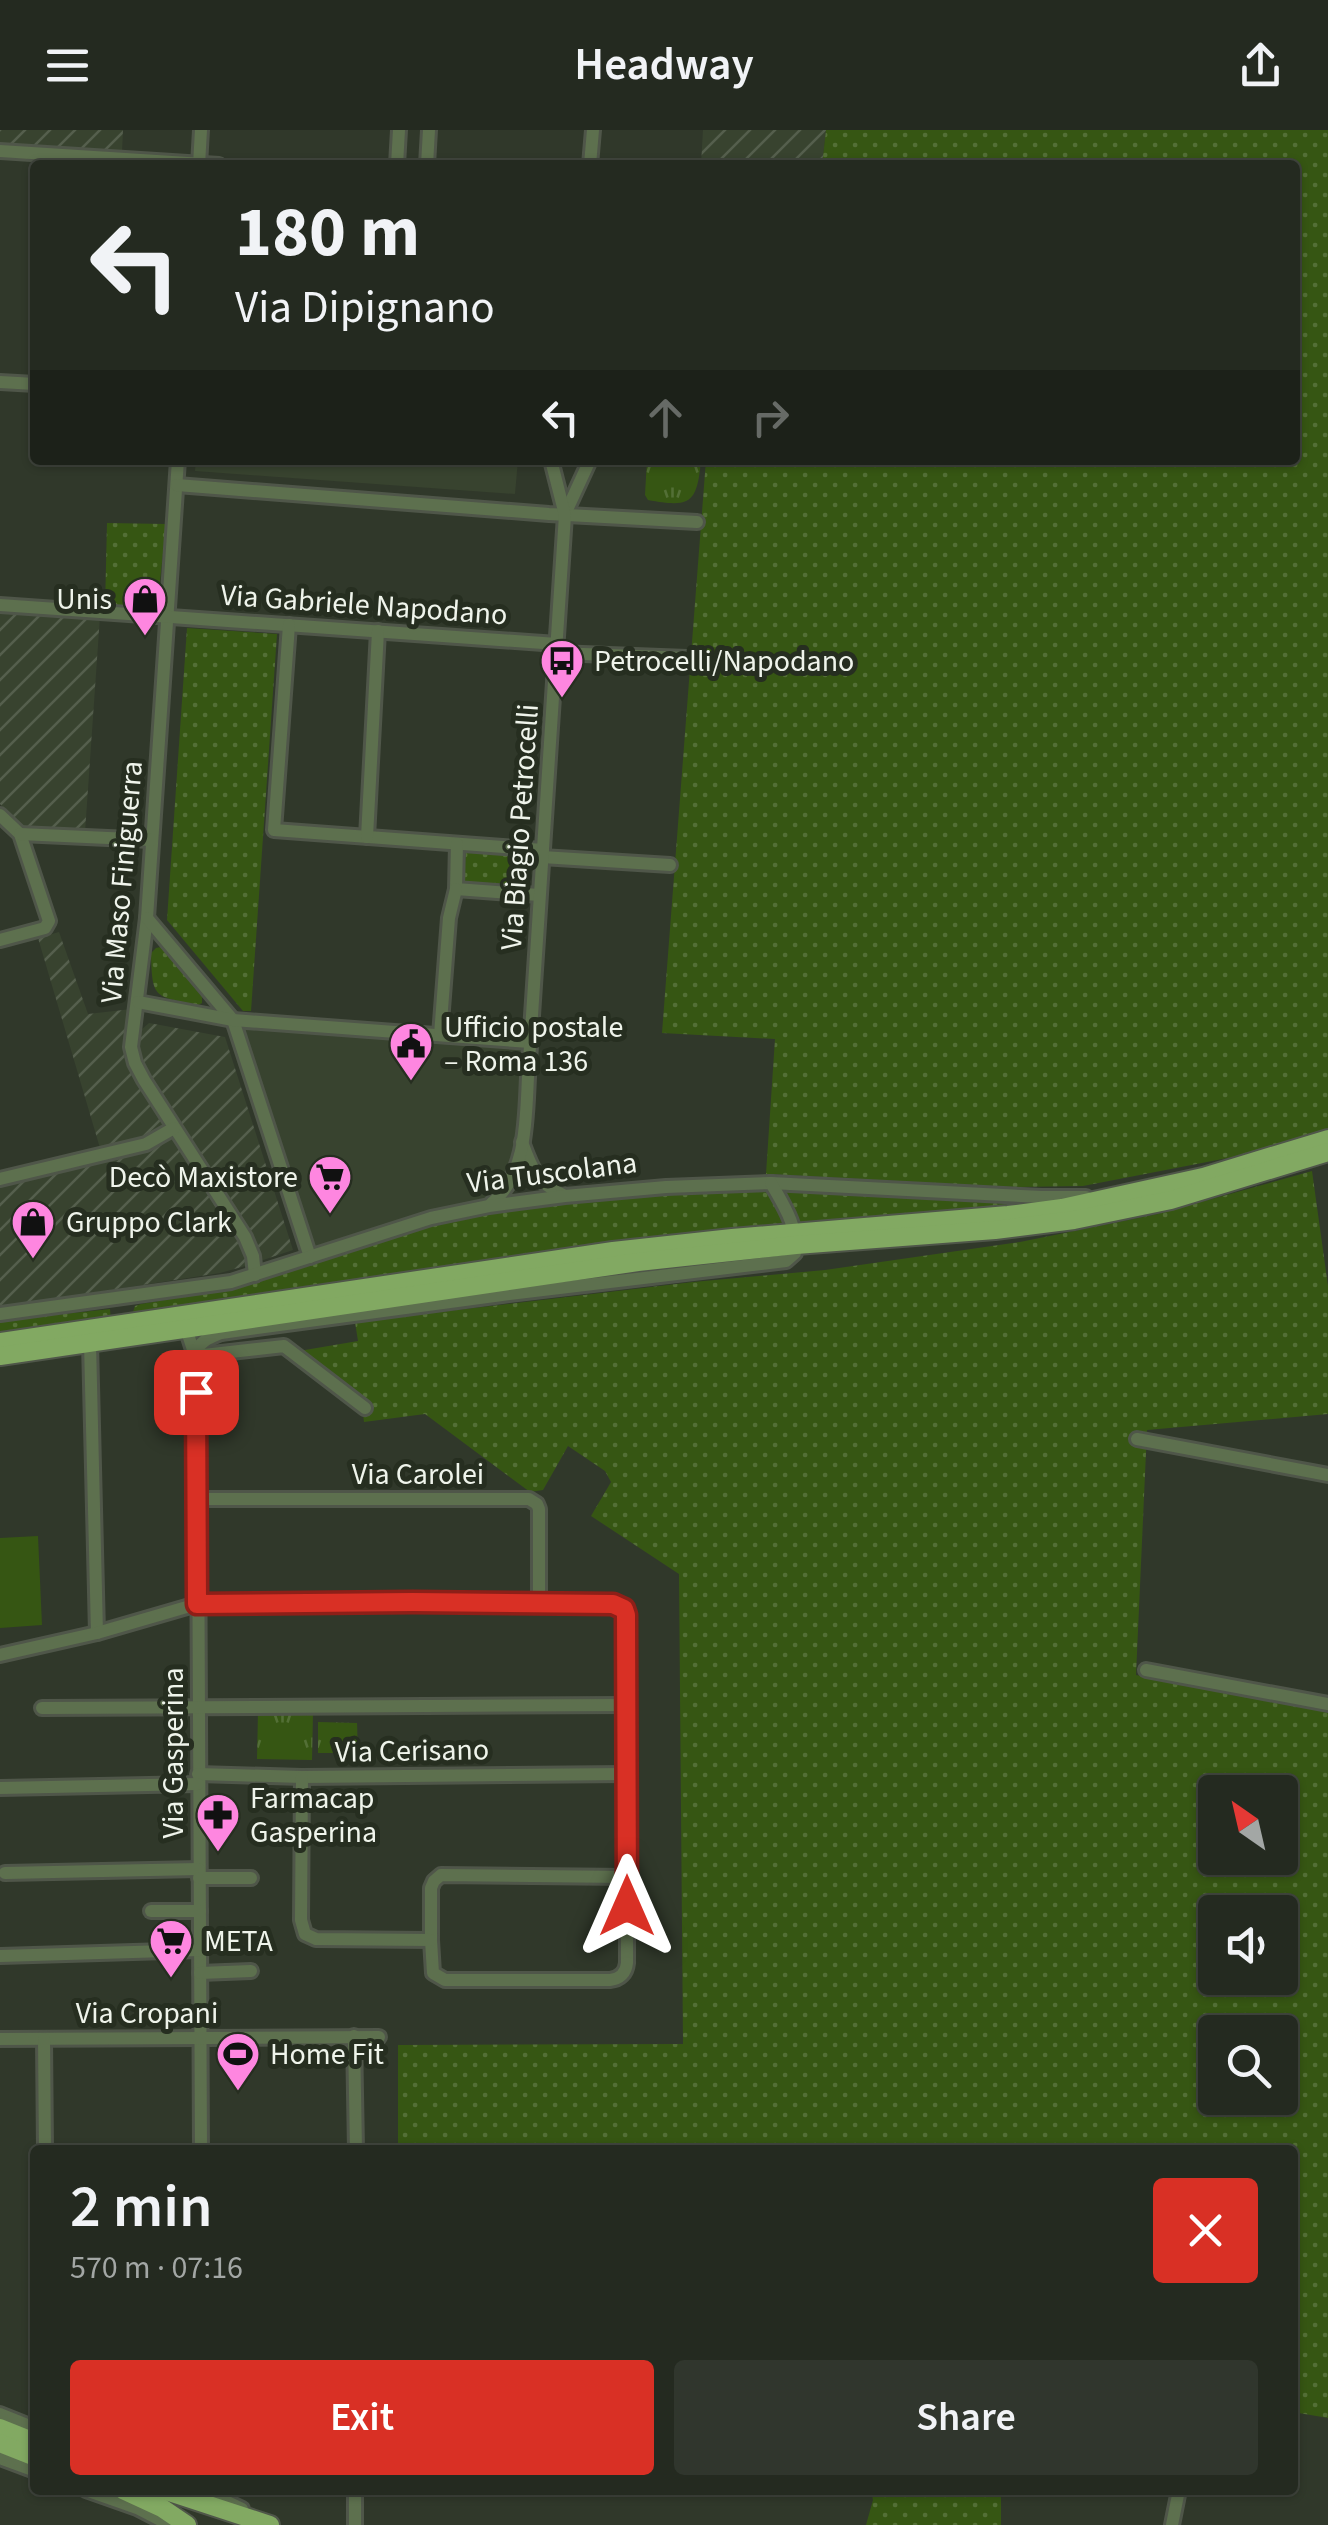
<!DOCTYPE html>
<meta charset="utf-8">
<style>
:root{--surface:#242a20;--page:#30362d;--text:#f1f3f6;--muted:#a3a7a5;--line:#41463e;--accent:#d93025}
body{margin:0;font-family:"Source Sans 3",sans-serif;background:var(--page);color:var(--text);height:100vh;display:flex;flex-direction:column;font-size:38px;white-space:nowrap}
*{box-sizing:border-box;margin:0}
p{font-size:32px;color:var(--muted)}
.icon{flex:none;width:55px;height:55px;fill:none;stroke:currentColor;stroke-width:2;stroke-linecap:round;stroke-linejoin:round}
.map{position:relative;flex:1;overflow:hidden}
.drawer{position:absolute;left:30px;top:2015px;width:1268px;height:350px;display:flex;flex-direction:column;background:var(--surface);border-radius:10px;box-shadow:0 2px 8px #0004,0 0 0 2px var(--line)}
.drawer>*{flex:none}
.guide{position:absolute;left:30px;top:30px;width:1270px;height:305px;border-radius:10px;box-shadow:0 2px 8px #0004,0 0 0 2px var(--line);background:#242a20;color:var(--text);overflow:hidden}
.needle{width:65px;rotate:326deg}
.fabs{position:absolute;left:1198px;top:1645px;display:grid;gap:20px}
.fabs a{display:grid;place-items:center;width:100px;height:100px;border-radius:10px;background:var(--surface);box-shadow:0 2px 8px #0004,0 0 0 2px var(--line);font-size:50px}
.pin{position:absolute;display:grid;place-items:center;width:85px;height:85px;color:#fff;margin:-42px;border-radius:20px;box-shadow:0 5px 15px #0006}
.me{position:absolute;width:110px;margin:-55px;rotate:0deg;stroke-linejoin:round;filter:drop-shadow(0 0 8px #0008)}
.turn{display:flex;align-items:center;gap:35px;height:210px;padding:0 40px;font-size:45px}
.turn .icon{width:130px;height:130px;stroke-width:2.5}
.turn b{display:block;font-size:70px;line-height:85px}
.lanes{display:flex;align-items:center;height:95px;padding:0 40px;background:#0003;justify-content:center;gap:50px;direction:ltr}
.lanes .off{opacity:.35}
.round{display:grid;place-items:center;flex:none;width:105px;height:105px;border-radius:10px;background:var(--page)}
.summary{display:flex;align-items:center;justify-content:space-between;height:170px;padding:0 40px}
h1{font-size:60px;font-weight:600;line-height:75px}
.cta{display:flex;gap:20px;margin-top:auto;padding:20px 40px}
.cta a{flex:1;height:115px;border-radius:10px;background:var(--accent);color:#fff;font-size:40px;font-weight:600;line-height:115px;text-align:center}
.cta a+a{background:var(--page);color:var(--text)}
header{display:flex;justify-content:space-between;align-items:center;height:130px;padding:0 40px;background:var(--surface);font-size:45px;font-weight:600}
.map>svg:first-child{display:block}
.built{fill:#38432f}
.industrial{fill:url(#industrial-furrows)}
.grass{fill:url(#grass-dots);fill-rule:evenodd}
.park{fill:url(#park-tufts)}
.garden{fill:#365613}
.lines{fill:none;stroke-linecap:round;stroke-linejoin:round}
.minor-casing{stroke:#4f5649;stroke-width:18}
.major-casing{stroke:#4f5649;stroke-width:22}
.minor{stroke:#5d704e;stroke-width:12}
.major{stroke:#82a962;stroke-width:18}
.route-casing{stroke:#8d1f18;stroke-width:25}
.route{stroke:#d93025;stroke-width:18}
.labels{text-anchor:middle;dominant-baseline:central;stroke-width:10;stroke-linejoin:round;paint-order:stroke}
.poi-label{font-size:30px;fill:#eff4eb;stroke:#262e20;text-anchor:start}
.street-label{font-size:30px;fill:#eff4eb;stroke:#262e20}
</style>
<header><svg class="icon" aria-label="menu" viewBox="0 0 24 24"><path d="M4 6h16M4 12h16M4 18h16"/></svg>Headway<svg class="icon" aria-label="share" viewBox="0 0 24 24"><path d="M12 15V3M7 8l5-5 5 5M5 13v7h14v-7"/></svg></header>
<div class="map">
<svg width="1328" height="2395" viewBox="0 0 1328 2395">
<defs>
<pattern id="industrial-furrows" width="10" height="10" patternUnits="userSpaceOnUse" patternTransform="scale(2.5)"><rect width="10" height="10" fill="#38432f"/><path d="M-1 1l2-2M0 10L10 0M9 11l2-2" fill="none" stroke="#555f4d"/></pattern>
<pattern id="grass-dots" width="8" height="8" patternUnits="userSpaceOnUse" patternTransform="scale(2.5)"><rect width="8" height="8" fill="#365613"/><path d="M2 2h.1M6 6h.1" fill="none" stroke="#536f36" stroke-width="1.8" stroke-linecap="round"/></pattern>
<pattern id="park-tufts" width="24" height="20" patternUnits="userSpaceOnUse" patternTransform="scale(2.5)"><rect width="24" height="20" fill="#365613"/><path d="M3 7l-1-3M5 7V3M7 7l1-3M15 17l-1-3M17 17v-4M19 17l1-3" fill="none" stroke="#536f36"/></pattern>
</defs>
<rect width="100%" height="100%" fill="#30382a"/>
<!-- built -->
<g class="built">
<polygon points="196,330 518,330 515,364 195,341"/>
<polygon points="243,896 525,918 516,1019 511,1038 495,1063 477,1073 314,1120 242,903"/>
</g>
<!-- industrial -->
<g class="industrial">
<polygon points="0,0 123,0 122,21 0,16"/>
<polygon points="703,0 826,0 822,35 701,35"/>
<polygon points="0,479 100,486 85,702 19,696 0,674"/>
<polygon points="59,802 88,884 132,879 124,926 168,996 150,1006 100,1018 38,808"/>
<polygon points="149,893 225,907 293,1120 260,1131 256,1114 162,971 143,938 137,915 140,901"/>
<polygon points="173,1006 243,1112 249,1135 220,1143 0,1177 0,1053"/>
</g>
<!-- grass -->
<g class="grass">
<polygon points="826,0 1328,0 1328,1003 1269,1020 1083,1056 1008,1057 766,1044 775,909 662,903 706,330 1295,330 1295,35 822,35"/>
<polygon points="107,393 166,394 157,480 105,478"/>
<polygon points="187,498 277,504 251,881 243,881 167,790"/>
<polygon points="466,718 514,721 512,754 464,752"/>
<path d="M 161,817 L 202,867 L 202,873 L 198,875 C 154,866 152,869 151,823 L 156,818 Z"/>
<path d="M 1312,1041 L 1328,1156 L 1328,1284 L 1147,1300 L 1136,1545 L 1328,1582 L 1328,2288 L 1293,2282 L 1292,2020 L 398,2020 L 398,1915 L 683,1914 L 679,1444 L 591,1386 L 611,1352 L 605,1341 L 568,1316 L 543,1360 L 530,1362 L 425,1284 L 364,1292 L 361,1270 L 299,1221 L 358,1211 L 355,1192 L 693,1152 L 825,1140 L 1020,1112 L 1158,1084 ZM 1215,1662 L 1280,1662 L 1280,1728 L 1215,1728 ZM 1215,1782 L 1280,1782 L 1280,1848 L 1215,1848 ZM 1215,1902 L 1280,1902 L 1280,1968 L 1215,1968 Z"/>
<polygon points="763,1060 776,1071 784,1090 777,1099 131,1188 135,1176 141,1174 231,1159 452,1089 488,1082 636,1066"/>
<polygon points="783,1060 1037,1071 1041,1075 800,1094"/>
<polygon points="110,1179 111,1190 39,1199 0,1201 0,1191"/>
<polygon points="871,2360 1001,2360 1001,2395 866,2395 873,2370"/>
</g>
<!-- park -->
<g class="park">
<path d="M 647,330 L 701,330 C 697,373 691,378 648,370 L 645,365 Z"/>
<polygon points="258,1582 313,1583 312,1630 257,1629"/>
<polygon points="318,1592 357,1593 358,1623 318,1623"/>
</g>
<!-- garden -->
<polygon class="garden" points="38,1406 42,1495 0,1498 0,1408"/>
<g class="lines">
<defs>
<g id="minor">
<polyline points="0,21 219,35"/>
<polyline points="199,35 201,0"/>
<polyline points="397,35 399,0"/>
<polyline points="427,35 429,0"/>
<polyline points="590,35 593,0"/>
<polyline points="0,252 35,254"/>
<polyline points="178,330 147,788 131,917 135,933 144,950 245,1107 253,1126 255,1145"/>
<polyline points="177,355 549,384 697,392"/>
<polyline points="566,382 590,330"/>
<polyline points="0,475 557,514"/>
<polyline points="289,495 274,700 543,720"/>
<polyline points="557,523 687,528"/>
<polyline points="0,685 20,704 49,791 45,798 0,810"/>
<polyline points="20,704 152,710"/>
<polyline points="367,707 378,501"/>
<polyline points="457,714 456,759 539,765"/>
<polyline points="542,727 670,735"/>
<polyline points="147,788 233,890 310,1127"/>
<polyline points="138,872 233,890 530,912"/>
<polyline points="440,905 449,788 456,759"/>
<path d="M 522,1012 C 532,1039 536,1052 563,1065"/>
<polyline points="0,1049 146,1014 174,998"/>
<path d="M 491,1074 C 531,1041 525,979 529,931 L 565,385 L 551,330"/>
<polyline points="0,1184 231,1152 431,1088 489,1076 565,1066 666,1057 771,1053 1042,1067 1086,1067"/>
<polyline points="186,1198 195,1226 198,1369 201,2020"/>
<path d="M 221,1203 L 502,1165 L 786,1131 L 795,1123 C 798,1096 784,1076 771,1053"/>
<polyline points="90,1213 97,1503"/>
<polyline points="195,1226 284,1216 365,1278"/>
<path d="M 195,1226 C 198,1210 212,1207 226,1201"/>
<polyline points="1137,1309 1328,1345"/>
<polyline points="198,1369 529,1369 537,1374 539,1379 539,1473"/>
<path d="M 0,1525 L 97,1503 L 197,1474 L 413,1471 L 620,1476 L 627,1485 L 627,1833 C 626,1843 620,1849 610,1850 L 445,1850 L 433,1843 L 431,1810 L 431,1758 L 434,1751 L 441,1745 L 627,1747"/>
<polyline points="1146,1540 1328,1574"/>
<polyline points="42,1578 627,1575"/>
<polyline points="198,1644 302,1647 627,1644"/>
<polyline points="302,1647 301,1790 305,1804 316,1809 431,1810"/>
<polyline points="0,1658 198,1654"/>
<polyline points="5,1743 199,1739"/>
<polyline points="199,1748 251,1748"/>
<polyline points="151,1781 200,1781"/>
<polyline points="0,1826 200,1820"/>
<polyline points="200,1843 251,1841"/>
<polyline points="354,1906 356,2020"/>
<polyline points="0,1909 379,1907"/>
<polyline points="44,1909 45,2020"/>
<polyline points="0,2284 35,2298"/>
<polyline points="0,2328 35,2341"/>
<polyline points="86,2360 137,2378 170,2395"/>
<polyline points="202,2360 242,2379"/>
<polyline points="355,2395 355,2360"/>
<polyline points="1172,2395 1179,2360"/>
</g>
<g id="major">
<polyline points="0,1212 613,1121 732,1108 1008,1085 1062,1078 1203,1047 1328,1009"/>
<polyline points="0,1226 638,1132 796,1115 995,1100 1074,1090 1171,1070 1328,1022"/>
<polyline points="0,2298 35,2312"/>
<polyline points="0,2313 35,2327"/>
<polyline points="123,2360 162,2378 187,2395"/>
<polyline points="163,2360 270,2395"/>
</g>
</defs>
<!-- minor casing -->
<use href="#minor" class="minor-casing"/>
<!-- major casing -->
<use href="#major" class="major-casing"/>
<!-- minor -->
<use href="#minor" class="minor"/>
<!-- major -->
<use href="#major" class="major"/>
</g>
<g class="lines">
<defs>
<polyline id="route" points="196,1262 197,1474 413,1472 613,1474 624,1479 626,1485 627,1776"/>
</defs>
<!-- route casing -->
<use href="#route" class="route-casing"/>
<!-- route -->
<use href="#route" class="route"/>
</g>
<!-- icons -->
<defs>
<symbol id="shop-pin" viewBox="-11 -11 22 30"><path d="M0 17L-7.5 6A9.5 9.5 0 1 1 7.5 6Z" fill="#fe86e0" stroke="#262e20"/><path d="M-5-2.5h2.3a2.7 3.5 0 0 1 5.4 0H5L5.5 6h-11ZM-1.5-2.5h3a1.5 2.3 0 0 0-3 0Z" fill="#111"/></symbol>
<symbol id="bus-pin" viewBox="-11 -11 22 30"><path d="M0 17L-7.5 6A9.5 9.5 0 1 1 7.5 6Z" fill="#fe86e0" stroke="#262e20"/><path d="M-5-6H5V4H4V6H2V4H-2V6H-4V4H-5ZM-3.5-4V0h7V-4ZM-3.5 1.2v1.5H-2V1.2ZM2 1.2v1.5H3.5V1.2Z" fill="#111"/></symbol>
<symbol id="civic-pin" viewBox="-11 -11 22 30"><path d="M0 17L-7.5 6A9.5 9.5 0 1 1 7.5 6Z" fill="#fe86e0" stroke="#262e20"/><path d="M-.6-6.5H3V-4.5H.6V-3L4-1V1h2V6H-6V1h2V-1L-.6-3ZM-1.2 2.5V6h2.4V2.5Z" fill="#111"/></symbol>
<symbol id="supermarket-pin" viewBox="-11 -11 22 30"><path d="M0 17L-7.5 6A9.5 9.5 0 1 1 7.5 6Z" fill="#fe86e0" stroke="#262e20"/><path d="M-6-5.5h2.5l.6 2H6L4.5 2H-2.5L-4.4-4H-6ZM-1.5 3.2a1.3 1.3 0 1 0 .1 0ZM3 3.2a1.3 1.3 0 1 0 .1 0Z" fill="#111"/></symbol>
<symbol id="pharmacy-pin" viewBox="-11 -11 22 30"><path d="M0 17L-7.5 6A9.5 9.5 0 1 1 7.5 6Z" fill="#fe86e0" stroke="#262e20"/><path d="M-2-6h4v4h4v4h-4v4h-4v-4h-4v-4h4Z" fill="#111"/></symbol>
<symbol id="stadium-pin" viewBox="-11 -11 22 30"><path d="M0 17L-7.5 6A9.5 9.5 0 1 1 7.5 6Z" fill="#fe86e0" stroke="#262e20"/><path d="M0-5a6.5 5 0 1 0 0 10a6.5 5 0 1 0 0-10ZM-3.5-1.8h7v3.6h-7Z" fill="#111"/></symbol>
</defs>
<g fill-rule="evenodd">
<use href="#shop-pin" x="120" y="444" width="50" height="68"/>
<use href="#bus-pin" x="537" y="506" width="50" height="68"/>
<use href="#civic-pin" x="386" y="889" width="50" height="68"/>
<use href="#supermarket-pin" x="305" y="1022" width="50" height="68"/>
<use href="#shop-pin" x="8" y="1067" width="50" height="68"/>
<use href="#pharmacy-pin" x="193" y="1660" width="50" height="68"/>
<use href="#supermarket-pin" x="146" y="1786" width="50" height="68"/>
<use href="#stadium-pin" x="213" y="1899" width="50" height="68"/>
</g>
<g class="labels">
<!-- poi labels -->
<g class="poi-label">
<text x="112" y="469" text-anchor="end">Unis</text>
<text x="594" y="531">Petrocelli/Napodano</text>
<text x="444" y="897">Ufficio postale<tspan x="444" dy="34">– Roma 136</tspan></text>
<text x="298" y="1047" text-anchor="end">Decò Maxistore</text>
<text x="66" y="1092">Gruppo Clark</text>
<text x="250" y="1668">Farmacap<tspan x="250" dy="34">Gasperina</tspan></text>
<text x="204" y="1811">META</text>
<text x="270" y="1924">Home Fit</text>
</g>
<!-- street labels -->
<g class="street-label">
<text transform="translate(364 475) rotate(4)">Via Gabriele Napodano</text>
<text transform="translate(520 697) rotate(-86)">Via Biagio Petrocelli</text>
<text transform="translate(122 752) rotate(-85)">Via Maso Finiguerra</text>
<text transform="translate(552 1043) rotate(-7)">Via Tuscolana</text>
<text x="418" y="1344">Via Carolei</text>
<text transform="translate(412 1621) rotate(-1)">Via Cerisano</text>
<text transform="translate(173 1623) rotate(-90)">Via Gasperina</text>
<text x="147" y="1883">Via Cropani</text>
</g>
</g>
</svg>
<div class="fabs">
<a><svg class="needle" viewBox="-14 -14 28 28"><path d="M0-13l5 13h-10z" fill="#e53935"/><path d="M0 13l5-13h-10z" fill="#a3a7a5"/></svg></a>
<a><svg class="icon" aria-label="sound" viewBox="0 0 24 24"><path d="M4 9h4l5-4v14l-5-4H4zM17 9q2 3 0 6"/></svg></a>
<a><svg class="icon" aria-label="search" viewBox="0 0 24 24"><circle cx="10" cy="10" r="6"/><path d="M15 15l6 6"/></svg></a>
</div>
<div class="pin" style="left:196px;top:1262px;background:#d93025"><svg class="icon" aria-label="arrive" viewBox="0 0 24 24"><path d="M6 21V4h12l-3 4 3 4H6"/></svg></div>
<svg class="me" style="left:627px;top:1776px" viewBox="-20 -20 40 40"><path d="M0-17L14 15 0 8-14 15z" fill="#d93025" stroke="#fff" stroke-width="4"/></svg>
<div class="guide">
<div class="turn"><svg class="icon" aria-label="left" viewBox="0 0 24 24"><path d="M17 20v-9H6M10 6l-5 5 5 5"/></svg><div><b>180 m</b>Via Dipignano</div></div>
<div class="lanes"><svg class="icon" aria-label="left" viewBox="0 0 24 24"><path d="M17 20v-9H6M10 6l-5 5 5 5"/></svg><svg class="icon off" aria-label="ahead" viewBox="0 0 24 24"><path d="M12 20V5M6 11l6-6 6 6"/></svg><svg class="icon off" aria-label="right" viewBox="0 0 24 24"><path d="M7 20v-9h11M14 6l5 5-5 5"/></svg></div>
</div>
<section class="drawer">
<div class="summary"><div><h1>2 min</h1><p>570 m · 07:16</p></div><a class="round" style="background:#d93025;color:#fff"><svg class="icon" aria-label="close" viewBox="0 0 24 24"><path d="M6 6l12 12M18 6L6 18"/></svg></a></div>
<div class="cta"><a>Exit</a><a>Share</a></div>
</section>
</div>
